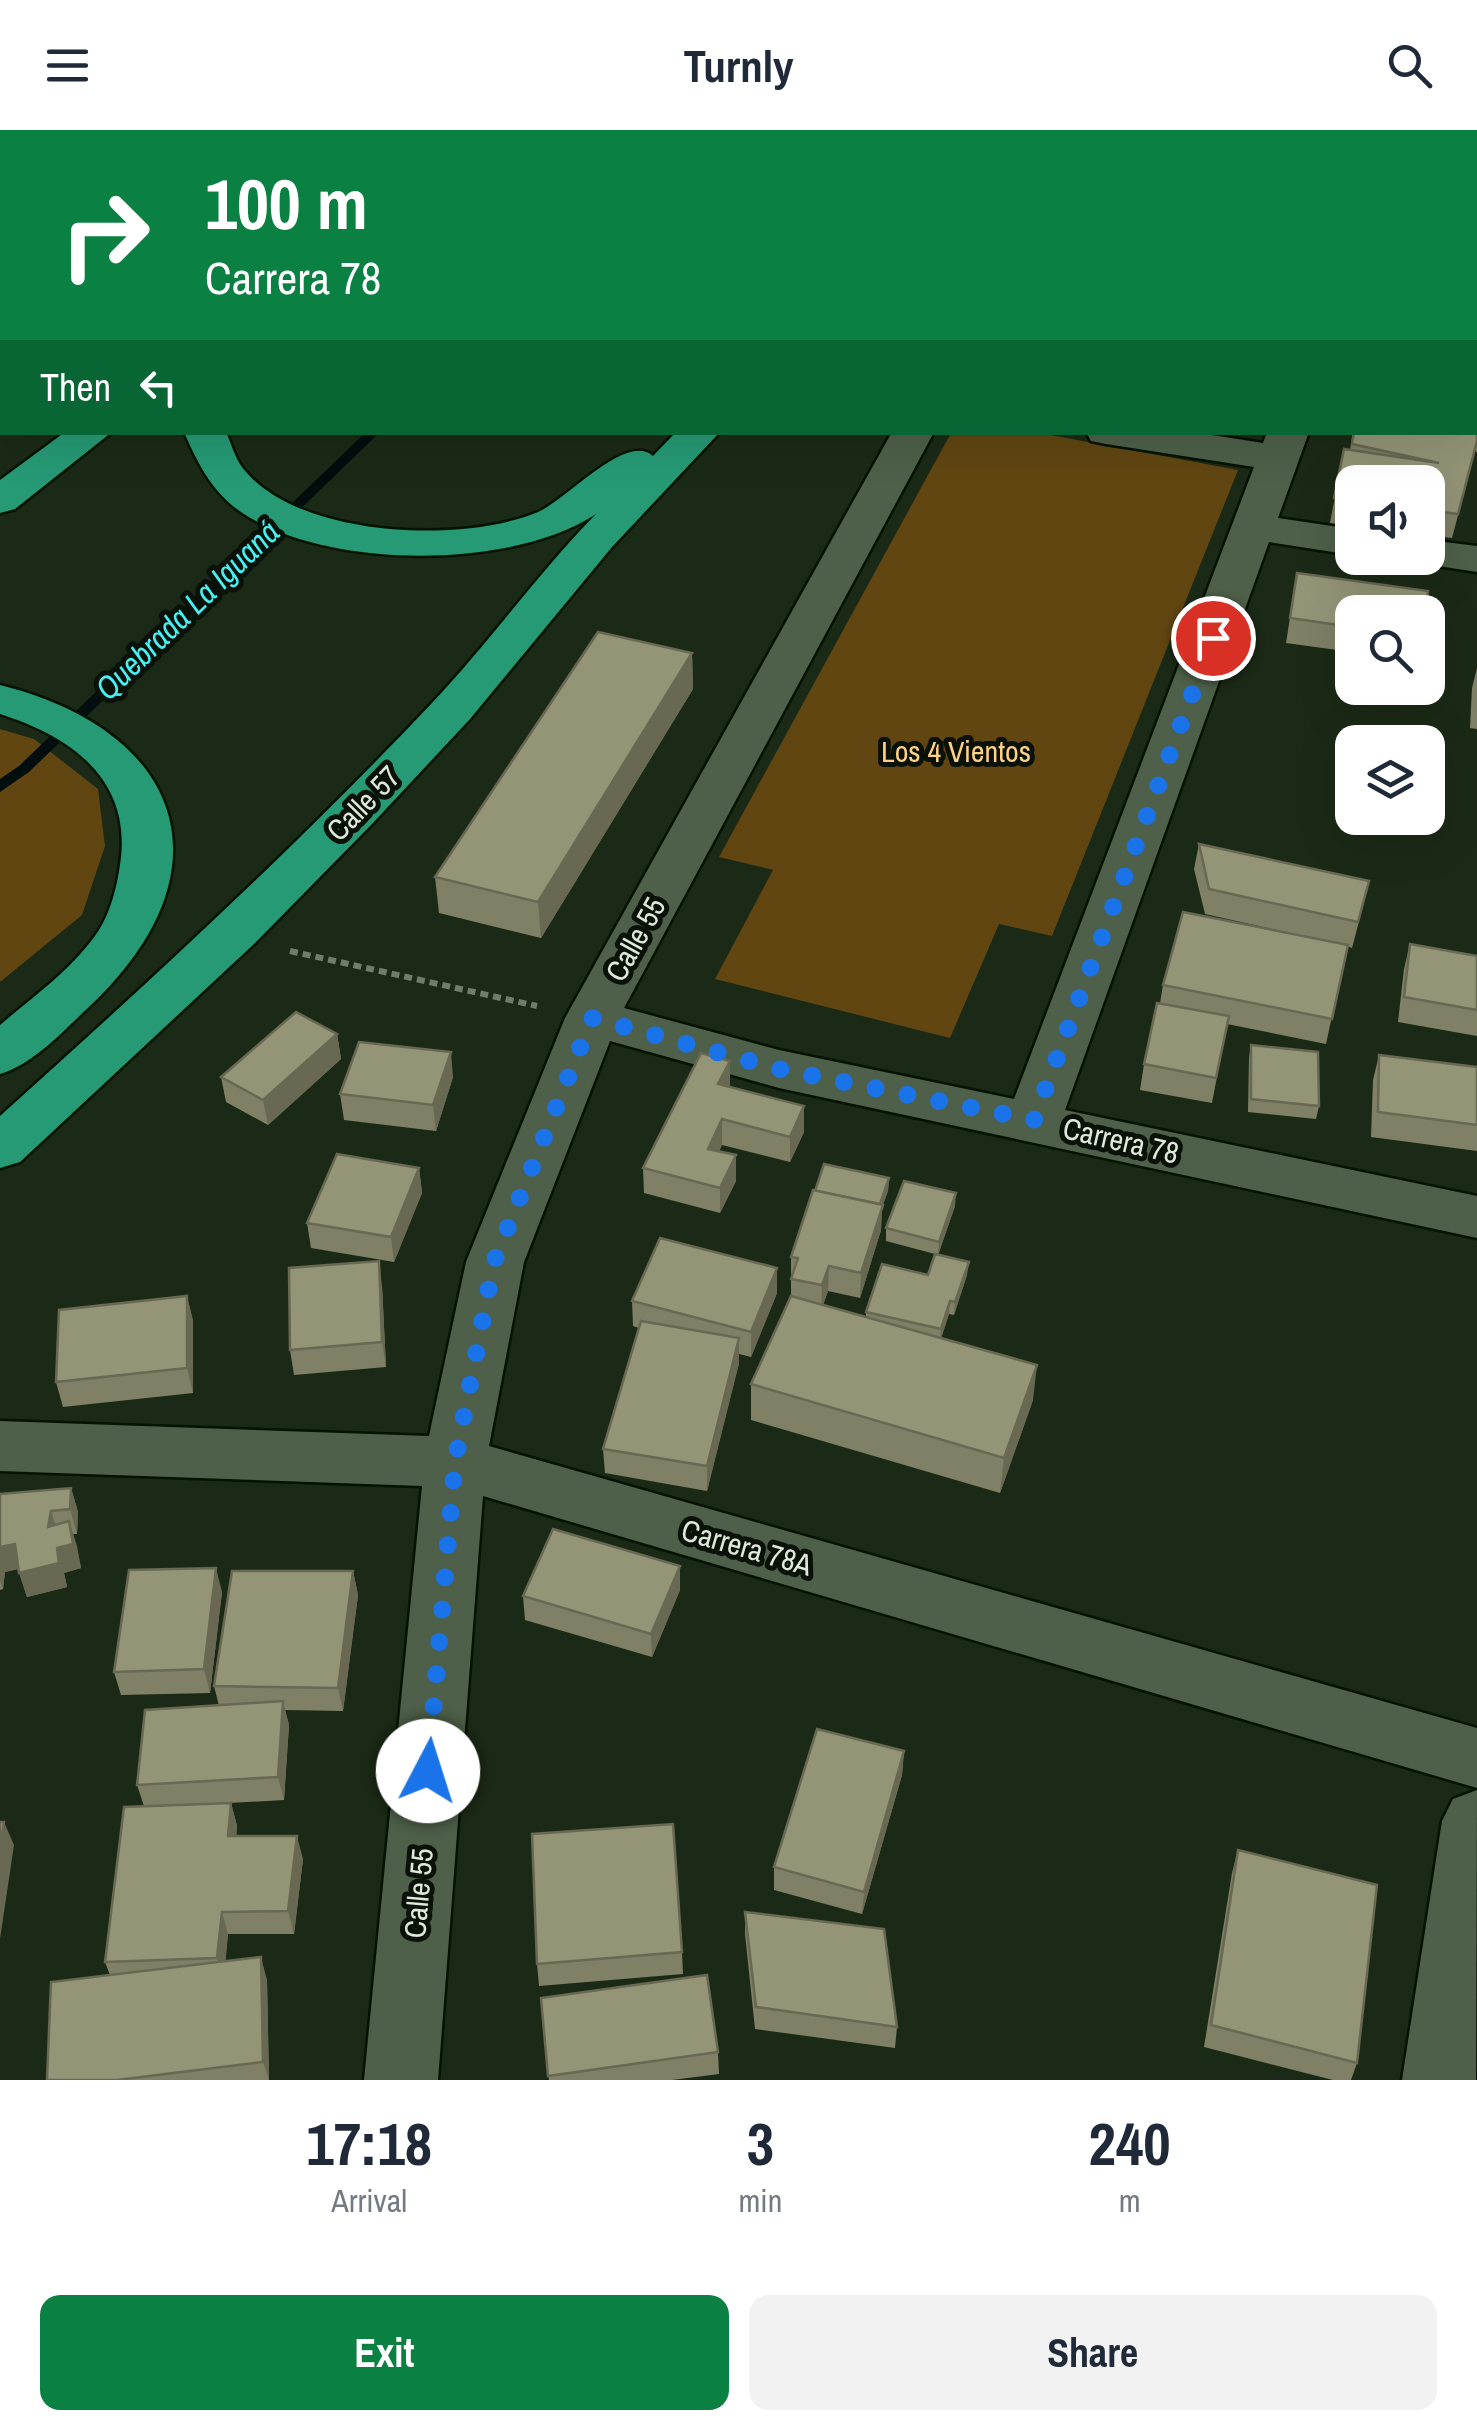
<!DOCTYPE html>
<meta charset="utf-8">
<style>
:root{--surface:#fff;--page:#f2f2f3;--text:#1f2937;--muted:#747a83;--accent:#0b8043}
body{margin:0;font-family:"Archivo Narrow",sans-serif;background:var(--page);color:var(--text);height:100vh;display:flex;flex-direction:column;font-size:38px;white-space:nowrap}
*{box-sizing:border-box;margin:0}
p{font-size:32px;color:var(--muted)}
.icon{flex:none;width:55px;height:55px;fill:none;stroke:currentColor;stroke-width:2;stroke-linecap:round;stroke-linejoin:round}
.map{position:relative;height:1950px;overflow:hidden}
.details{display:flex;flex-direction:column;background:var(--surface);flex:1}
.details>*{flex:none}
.top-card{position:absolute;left:0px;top:0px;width:1478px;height:305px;box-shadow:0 10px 40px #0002;background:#0b8043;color:#fff;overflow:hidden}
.controls{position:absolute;left:1335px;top:335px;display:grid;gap:20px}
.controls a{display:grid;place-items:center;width:110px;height:110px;border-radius:20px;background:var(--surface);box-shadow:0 10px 40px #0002;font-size:50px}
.pin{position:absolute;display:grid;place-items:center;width:85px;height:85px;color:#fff;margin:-42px;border:5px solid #fff;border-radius:50%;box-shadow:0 2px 10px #0007}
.me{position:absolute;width:110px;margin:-55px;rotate:5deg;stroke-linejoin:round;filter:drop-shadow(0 0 8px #0008)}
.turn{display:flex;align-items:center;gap:35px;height:210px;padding:0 40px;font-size:45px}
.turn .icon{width:130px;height:130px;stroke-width:2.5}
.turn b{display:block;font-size:70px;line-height:85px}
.then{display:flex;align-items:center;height:95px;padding:0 40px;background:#0003;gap:20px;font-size:38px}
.eta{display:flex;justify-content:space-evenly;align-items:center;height:170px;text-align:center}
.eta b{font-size:60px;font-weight:700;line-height:70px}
.button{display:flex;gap:20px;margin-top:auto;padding:20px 40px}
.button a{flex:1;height:115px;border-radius:20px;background:var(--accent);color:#fff;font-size:40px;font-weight:700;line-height:115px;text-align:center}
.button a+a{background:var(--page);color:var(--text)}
header{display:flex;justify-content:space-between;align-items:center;height:130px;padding:0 40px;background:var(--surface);font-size:45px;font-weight:700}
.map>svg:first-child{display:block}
.green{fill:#614612}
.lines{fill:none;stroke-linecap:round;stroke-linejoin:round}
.stream{fill:#020e0e;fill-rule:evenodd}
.minor-casing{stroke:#051302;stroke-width:5}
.highway-casing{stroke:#051302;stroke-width:5}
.path{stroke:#707d6c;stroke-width:6;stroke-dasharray:8 5;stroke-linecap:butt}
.minor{fill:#4e6049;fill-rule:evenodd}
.highway{fill:#269975;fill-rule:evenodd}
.wall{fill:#7f8066}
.shaded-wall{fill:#686853}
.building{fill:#949577;stroke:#686853;stroke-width:2.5}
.route{stroke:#1a73e8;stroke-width:18;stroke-dasharray:0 32.4}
.labels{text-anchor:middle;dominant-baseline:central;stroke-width:10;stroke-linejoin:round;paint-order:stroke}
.park-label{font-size:30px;fill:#ffd184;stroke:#0a1108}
.street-label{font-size:30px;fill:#dfe9db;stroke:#0a1108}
.water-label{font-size:32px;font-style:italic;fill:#45f1f4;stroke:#0a1108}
</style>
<header><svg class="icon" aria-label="menu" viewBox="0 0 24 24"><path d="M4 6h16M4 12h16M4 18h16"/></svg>Turnly<svg class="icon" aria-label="search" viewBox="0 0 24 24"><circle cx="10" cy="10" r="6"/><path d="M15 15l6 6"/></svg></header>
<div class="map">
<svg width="1477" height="1950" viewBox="0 0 1477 1950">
<rect width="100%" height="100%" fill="#1b2a16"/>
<!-- green -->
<g class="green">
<polygon points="951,303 1040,303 1238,340 1052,806 999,794 950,908 715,849 773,740 719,727"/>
<polygon points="0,599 34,609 98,659 105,716 82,785 0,852"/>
</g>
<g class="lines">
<!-- stream -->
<polygon class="stream" points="366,302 380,302 29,642 0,662 0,649 19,636"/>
<defs>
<g id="minor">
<polygon points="892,302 934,302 624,878 779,920 1014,969 1254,337 1106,314 1091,311 1086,302 1193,302 1263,313 1267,302 1309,302 1278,388 1352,399 1352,425 1269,412 1065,980 1477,1066 1477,1108 779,958 610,911 524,1132 489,1316 1477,1598 1477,1658 483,1366 438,1950 364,1950 422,1356 0,1341 0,1291 429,1306 466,1132 565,888"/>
<polygon points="1428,410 1477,416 1477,442 1412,432 1409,428 1428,428"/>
<polygon points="1477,1660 1476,1950 1402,1950 1442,1691 1453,1669"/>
</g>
<g id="highway">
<polygon points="65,302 112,302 15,379 0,383 0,350"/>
<path d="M 184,302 L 226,302 C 231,313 235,328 242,337 C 296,408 462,414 538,382 C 568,369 626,302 653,326 L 676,302 L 720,302 L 612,417 L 470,589 L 372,694 L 254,814 L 20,1032 L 0,1038 L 0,986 C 149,852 295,718 432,573 C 490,512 538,443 596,384 C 512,440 326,440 241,382 C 212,362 198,334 184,302 Z"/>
<path d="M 0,555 C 184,601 233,741 90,876 C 64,900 34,934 0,944 L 0,895 C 34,866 74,838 99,800 C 111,781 117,756 120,735 C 133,651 73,607 0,584 Z"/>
</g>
</defs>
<!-- minor casing -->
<use href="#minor" class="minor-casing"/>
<!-- highway casing -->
<use href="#highway" class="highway-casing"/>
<!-- path -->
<polyline class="path" points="290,821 537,876"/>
<!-- minor -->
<use href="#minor" class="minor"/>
<!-- highway -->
<use href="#highway" class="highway"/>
</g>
<!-- wall -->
<g class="wall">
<polygon points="63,0 423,0 423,2 64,2"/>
<polygon points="1254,0 1350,0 1349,2 1254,2"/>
<polygon points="1475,250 1477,250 1477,322 1475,321 1452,408 1428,405 1428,352 1352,352 1352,396 1330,393 1344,319 1350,320 1353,302 1475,302"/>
<polygon points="1297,443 1352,482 1352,522 1286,513"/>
<polygon points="692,523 693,559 541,808 439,783 435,747"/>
<polygon points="1477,538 1477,599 1470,598 1472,558"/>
<polygon points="1199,714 1363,776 1352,818 1347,816 1326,914 1227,894 1212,973 1140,960 1144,934 1160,873 1163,855 1294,804 1205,784 1194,739"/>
<polygon points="1410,814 1477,826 1477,906 1398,892 1404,839"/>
<polygon points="337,904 341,929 268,995 226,972 221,947"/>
<polygon points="1251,915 1319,976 1316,989 1248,982 1249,928"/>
<polygon points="1379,925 1477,937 1477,1021 1371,1007 1373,950"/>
<polygon points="453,947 436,1001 344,990 340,964"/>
<polygon points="730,956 804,1002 790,1032 722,1015 719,1021 736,1051 720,1083 644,1063 643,1038"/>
<polygon points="419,1038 422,1063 394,1132 311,1118 307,1093"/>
<polygon points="889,1048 888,1061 882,1077 881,1100 860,1168 828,1161 823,1175 866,1187 866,1182 928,1145 935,1124 886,1111 886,1098 955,1076 938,1125 967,1145 954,1185 949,1184 941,1208 1033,1270 1000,1363 751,1290 751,1254 791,1166 791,1127"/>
<polygon points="382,1156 386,1237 294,1245 290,1220"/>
<polygon points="777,1163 751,1227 739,1224 739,1233 707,1361 605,1343 603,1319 639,1198 633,1196 632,1171"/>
<polygon points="187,1166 193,1191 193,1263 63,1277 56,1252"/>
<polygon points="71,1358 78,1382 77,1404 73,1404 81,1438 64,1443 67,1457 27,1467 18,1439 5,1442 3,1459 0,1460 0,1364"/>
<polygon points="680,1436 680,1460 652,1527 525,1490 523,1466"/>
<polygon points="353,1441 358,1465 343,1581 285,1580 289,1595 284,1670 229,1673 231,1673 237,1696 236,1706 303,1729 294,1804 228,1804 225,1832 267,1850 269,1950 47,1950 110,1845 105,1832 144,1676 137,1655 219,1576 214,1556"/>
<polygon points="222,1462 210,1563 121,1565 114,1542"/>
<polygon points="904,1621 902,1645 862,1784 774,1760 774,1737"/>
<polygon points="1238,1720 1357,1933 1351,1950 1333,1950 1204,1917 1232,1743"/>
<polygon points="745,1782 897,1897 895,1918 755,1899 745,1804"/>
<polygon points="682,1822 683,1844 539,1856 537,1834"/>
<polygon points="541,1868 718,1922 719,1944 672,1950 549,1950"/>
</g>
<!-- shaded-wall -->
<g class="shaded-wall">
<polygon points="365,0 423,0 423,2 362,2"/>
<polygon points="692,523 693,559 541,808 538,772"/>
<polygon points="337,904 341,929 268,995 263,970"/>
<polygon points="451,922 453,947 436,1001 433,975"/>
<polygon points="730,931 730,956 718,980 718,954"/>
<polygon points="804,976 804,1002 790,1032 790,1007"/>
<polygon points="722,989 722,1015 709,1044 708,1019"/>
<polygon points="736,1025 736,1051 720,1083 720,1058"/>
<polygon points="419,1038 422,1063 394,1132 391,1107"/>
<polygon points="889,1048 888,1061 882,1077 881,1100 860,1168 861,1143 877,1082"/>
<polygon points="956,1063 955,1076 938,1125 939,1112"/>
<polygon points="379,1131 382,1156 386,1237 382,1212"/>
<polygon points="969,1132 967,1145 954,1185 955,1172"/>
<polygon points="829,1136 828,1161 821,1180 822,1155"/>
<polygon points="777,1138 777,1163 751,1227 751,1202"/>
<polygon points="187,1166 193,1191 193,1263 187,1238"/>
<polygon points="950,1171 949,1184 940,1212 941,1199"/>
<polygon points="739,1208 739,1233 707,1361 707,1336"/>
<polygon points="1037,1235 1033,1270 1000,1363 1004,1328"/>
<polygon points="71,1358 78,1382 77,1404 70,1379"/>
<polygon points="51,1381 59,1406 48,1397"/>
<polygon points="69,1391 77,1416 81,1438 64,1443 67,1457 27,1467 19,1443 57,1418"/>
<polygon points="15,1414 24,1438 5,1442 3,1459 0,1450 0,1417"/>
<polygon points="680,1436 680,1460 652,1527 651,1504"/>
<polygon points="216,1438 222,1462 210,1563 204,1539"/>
<polygon points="353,1441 358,1465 343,1581 338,1558"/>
<polygon points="283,1571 289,1595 284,1670 278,1647"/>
<polygon points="904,1621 902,1645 862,1784 864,1762"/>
<polygon points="231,1673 237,1696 235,1729 228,1706"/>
<polygon points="4,1692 14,1715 0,1809 0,1722"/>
<polygon points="297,1706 303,1729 294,1804 288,1781"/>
<polygon points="222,1782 228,1804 224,1850 217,1828"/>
<polygon points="261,1827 267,1850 269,1950 263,1932"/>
</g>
<!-- building -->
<g class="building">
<polygon points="78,0 365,0 362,2 81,2"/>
<polygon points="1213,0 1241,0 1247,1 1211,2"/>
<polygon points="1268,0 1343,0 1342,2 1284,2"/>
<polygon points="1446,0 1477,0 1477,112 1475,112 1475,2 1446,2"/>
<rect x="1475" y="112" width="2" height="32"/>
<rect x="1475" y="157" width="2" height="17"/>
<polygon points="1475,174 1477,174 1477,192 1475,202"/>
<rect x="1475" y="250" width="2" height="21"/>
<polygon points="1475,271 1477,271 1477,297 1475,296"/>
<polygon points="1354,302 1477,302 1477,311 1458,384 1428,380 1428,352 1352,352 1352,371 1334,368 1344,319 1439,333 1352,314"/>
<polygon points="1297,443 1428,461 1426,482 1352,482 1352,497 1290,488"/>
<polygon points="598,502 692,523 538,772 435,747"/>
<polygon points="1199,714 1369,751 1358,792 1209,759"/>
<polygon points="1183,782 1348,815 1332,889 1163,855"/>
<polygon points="1410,814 1477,826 1477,880 1404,867"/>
<polygon points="1157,873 1229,886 1216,948 1144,934"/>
<polygon points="296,882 337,904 263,970 221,947"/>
<polygon points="359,912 451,922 433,975 340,964"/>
<polygon points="1251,915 1318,922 1319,976 1251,969"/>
<polygon points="701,923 730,931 718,954 804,976 790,1007 722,989 708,1019 736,1025 720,1058 643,1038"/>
<polygon points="1379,925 1477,937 1477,995 1378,982"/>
<polygon points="337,1024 419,1038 391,1107 307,1093"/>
<polygon points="824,1034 889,1048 880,1074 815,1061"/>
<polygon points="904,1051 956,1063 939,1112 886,1098"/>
<polygon points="813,1060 883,1075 861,1143 829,1136 822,1155 791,1149 798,1128 791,1127"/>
<polygon points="660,1108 777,1138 751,1202 632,1171"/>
<polygon points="935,1124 969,1132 955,1172 950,1171 941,1199 866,1182 882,1134 928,1145"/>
<polygon points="379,1131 382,1212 290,1220 289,1138"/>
<polygon points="187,1166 187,1238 56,1252 59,1180"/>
<polygon points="791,1166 1037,1235 1004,1328 751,1254"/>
<polygon points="641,1191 739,1208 707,1336 603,1319"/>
<polygon points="71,1358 70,1379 51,1381 48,1397 69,1391 73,1414 57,1418 59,1433 19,1443 15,1414 0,1417 0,1364"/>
<polygon points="553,1399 680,1436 651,1504 523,1466"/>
<polygon points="216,1438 204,1539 114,1542 129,1440"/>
<polygon points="232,1441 353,1441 338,1558 214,1556"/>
<polygon points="283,1571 278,1647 137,1655 145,1580"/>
<polygon points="817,1599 904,1621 864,1762 774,1737"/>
<polygon points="231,1673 228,1706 297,1706 288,1781 222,1782 217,1828 105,1832 124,1677"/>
<polygon points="0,1692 4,1692 0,1722"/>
<polygon points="673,1694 682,1822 537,1834 532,1704"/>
<polygon points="1238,1720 1377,1755 1357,1933 1211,1895"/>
<polygon points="745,1782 884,1799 897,1897 756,1877"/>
<polygon points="261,1827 263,1932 117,1950 47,1950 51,1852"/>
<polygon points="707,1845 718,1922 548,1946 541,1868"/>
</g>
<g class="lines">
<!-- route -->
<polyline class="route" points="428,1641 455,1332 494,1132 592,888 779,939 1034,990 1213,508"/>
</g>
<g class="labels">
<!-- park labels -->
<g class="park-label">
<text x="956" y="621">Los 4 Vientos</text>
</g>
<!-- street labels -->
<g class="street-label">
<text transform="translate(363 673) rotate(-46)">Calle 57</text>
<text transform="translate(635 809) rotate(-61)">Calle 55</text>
<text transform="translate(1121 1010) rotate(13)">Carrera 78</text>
<text transform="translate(747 1417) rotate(16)">Carrera 78A</text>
<text transform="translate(418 1763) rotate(-85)">Calle 55</text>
</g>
<!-- water labels -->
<g class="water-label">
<text transform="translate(187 480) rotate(-44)">Quebrada La Iguaná</text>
</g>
</g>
</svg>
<div class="controls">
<a><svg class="icon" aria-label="sound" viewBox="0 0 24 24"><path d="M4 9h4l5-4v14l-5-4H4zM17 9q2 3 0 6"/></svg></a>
<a><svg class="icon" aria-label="search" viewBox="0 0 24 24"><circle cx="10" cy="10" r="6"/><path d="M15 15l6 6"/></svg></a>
<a><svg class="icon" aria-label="layers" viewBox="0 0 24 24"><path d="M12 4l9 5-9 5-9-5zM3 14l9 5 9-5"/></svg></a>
</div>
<div class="pin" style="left:1213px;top:508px;background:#d93025"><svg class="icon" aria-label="arrive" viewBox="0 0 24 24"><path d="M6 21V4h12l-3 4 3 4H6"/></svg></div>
<svg class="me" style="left:428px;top:1641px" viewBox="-20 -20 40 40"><circle r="19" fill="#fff"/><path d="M0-13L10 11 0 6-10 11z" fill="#1a73e8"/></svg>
<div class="top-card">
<div class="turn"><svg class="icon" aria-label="right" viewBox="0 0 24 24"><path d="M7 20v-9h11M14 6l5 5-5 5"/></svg><div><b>100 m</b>Carrera 78</div></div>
<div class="then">Then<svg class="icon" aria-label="left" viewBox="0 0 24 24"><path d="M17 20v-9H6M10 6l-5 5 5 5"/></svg></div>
</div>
</div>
<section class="details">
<div class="eta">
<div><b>17:18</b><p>Arrival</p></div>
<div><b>3</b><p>min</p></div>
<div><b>240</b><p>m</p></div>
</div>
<div class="button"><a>Exit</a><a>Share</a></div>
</section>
